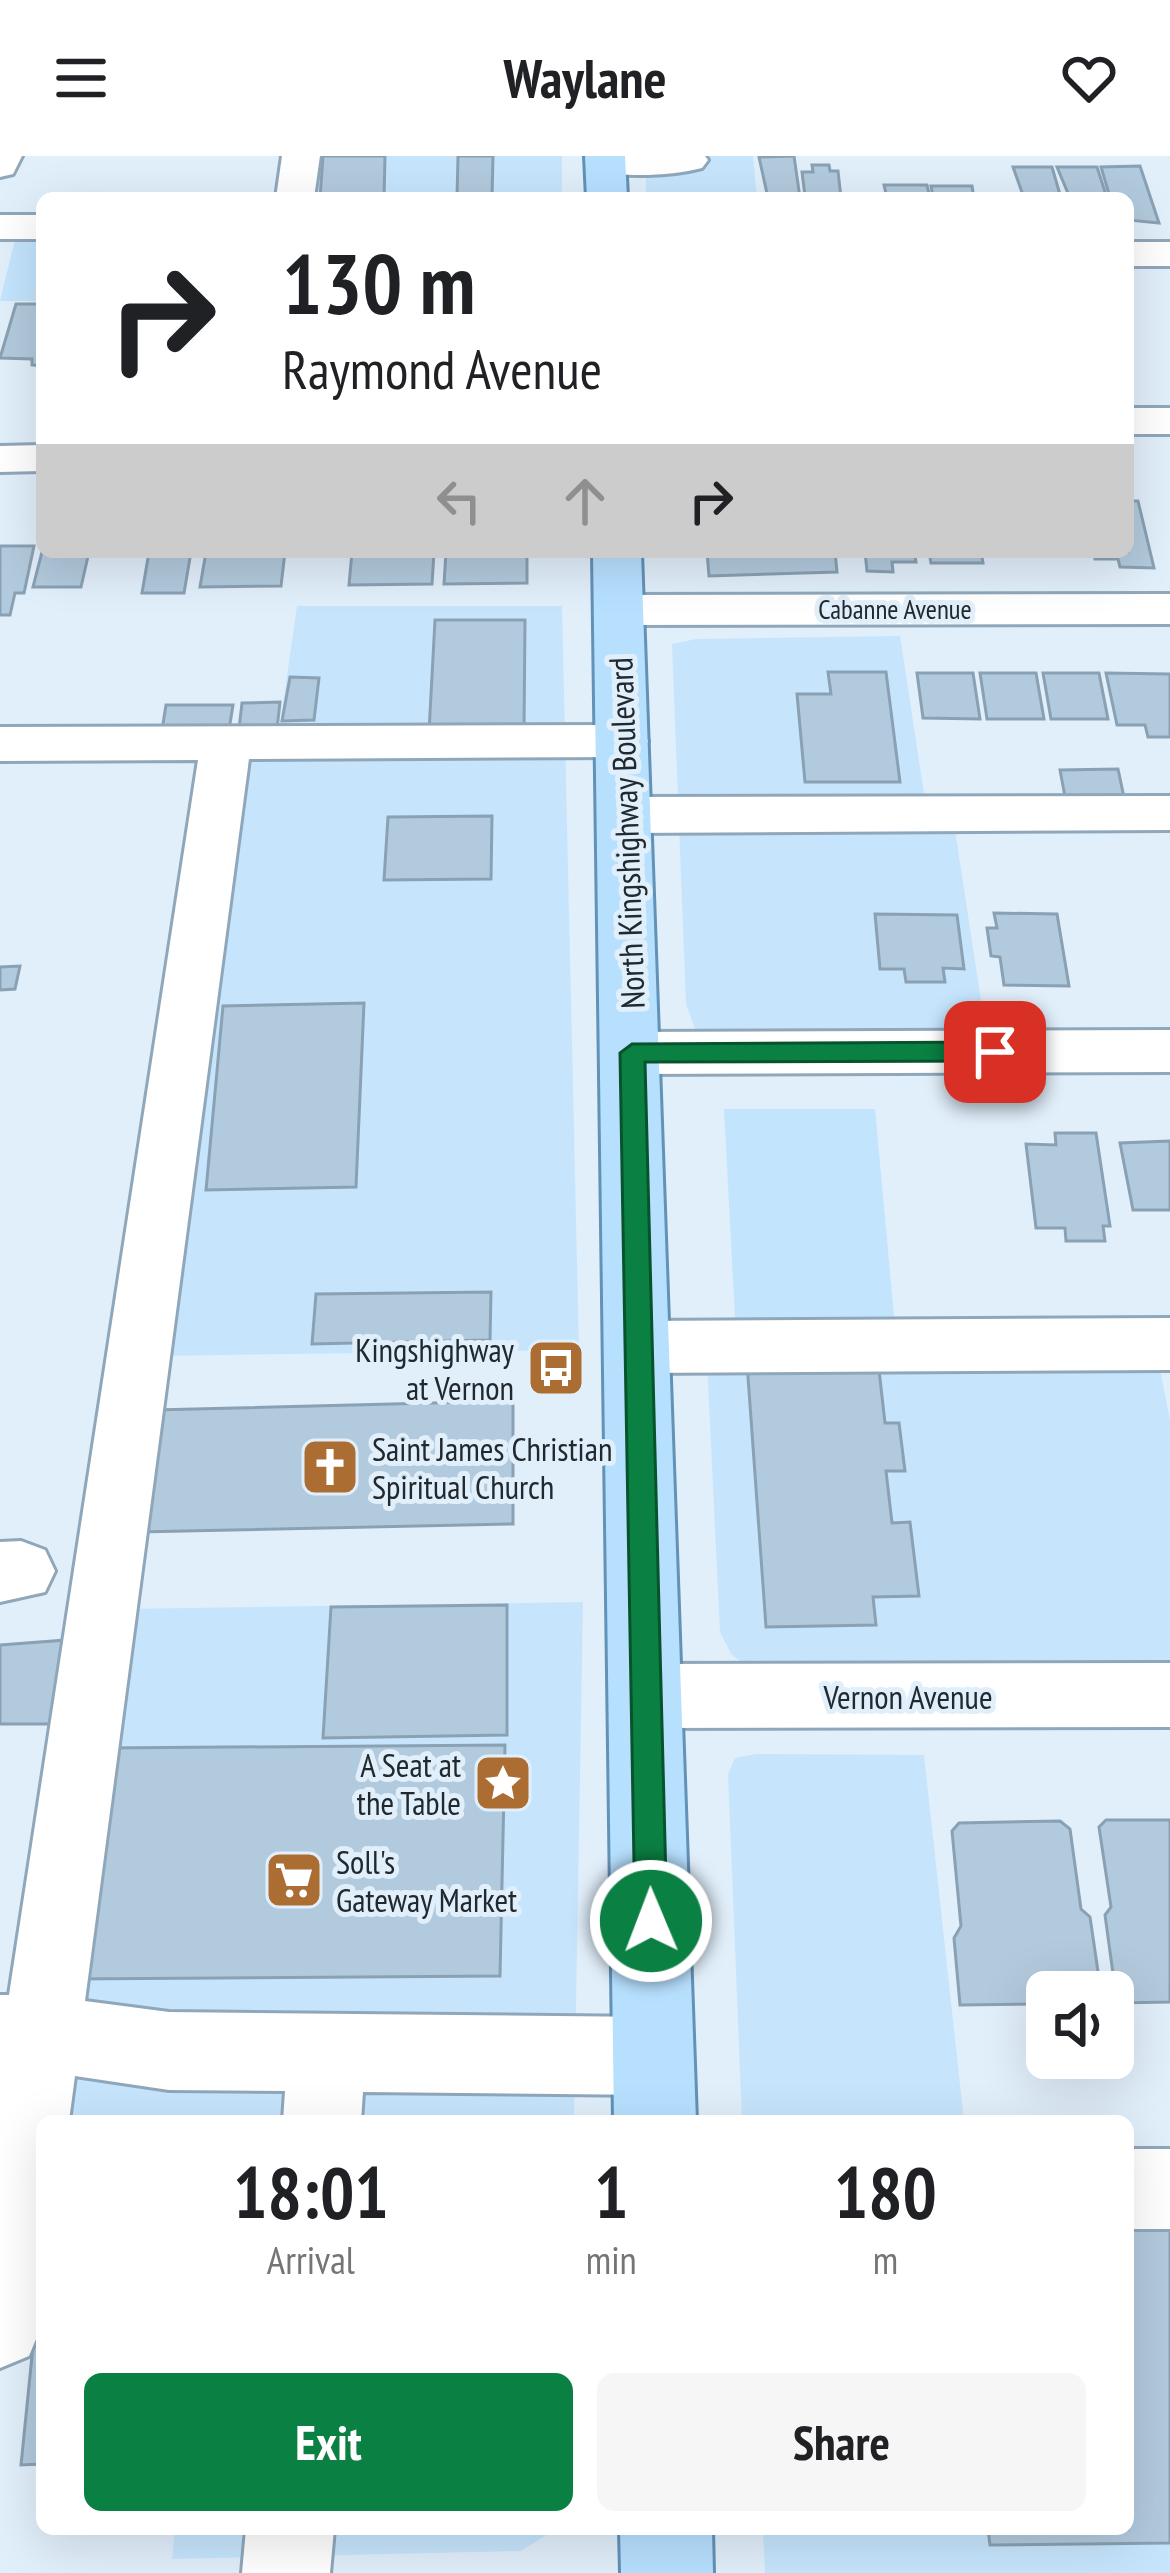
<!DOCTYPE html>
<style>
:root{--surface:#fff;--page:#f6f6f6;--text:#202124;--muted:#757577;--accent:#0b8043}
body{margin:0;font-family:"PT Sans Narrow",sans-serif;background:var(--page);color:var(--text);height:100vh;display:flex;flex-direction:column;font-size:45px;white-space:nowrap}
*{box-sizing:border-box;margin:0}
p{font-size:39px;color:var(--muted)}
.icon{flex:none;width:66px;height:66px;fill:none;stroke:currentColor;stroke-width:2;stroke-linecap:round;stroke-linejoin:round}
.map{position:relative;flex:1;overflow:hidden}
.panel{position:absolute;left:36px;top:1959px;width:1098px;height:420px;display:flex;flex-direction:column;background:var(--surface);border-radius:18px;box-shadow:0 12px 48px #0002}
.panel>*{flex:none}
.hud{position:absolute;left:36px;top:36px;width:1098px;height:366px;border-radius:18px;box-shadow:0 12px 48px #0002;background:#fff;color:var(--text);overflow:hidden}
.fabs{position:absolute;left:1026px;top:1815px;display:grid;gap:24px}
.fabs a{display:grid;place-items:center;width:108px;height:108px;border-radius:18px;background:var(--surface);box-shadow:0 12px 48px #0002;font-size:60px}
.pin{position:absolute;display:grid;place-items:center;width:102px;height:102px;color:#fff;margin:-51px;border-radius:24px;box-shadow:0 6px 18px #0006}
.me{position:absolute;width:132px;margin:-66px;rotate:359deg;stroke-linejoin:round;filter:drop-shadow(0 0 9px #0008)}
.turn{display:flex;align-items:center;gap:42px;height:252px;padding:0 48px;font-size:54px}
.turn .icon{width:156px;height:156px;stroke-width:2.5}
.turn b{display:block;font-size:84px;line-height:102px}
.lanes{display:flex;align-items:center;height:114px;padding:0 48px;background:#0003;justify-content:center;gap:60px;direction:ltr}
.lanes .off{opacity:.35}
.eta{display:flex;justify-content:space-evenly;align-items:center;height:204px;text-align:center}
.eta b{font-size:72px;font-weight:700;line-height:84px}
.action{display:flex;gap:24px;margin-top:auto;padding:24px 48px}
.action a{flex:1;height:138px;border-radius:18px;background:var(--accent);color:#fff;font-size:48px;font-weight:700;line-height:138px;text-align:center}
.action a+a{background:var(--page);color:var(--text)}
header{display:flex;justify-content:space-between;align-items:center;height:156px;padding:0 48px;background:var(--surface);font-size:54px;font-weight:700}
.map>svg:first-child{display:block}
.built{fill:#c6e5fd}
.green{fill:#c3e4fd}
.building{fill:#b2cadd;stroke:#8aa1b3;stroke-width:3}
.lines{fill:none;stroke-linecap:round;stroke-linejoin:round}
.minor-casing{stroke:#90a7ba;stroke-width:6}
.major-casing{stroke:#6392b7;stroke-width:6}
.minor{fill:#fff;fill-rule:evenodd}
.major{fill:#b7e0ff;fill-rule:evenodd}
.route{fill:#0b8043;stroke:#07532c;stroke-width:3}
.labels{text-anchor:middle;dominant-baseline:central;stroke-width:10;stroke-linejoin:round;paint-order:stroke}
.far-street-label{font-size:27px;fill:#202930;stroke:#e1effb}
.street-label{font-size:33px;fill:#202930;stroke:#e1effb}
.poi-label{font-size:33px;fill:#202930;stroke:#e1effb;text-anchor:end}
</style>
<header><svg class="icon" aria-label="menu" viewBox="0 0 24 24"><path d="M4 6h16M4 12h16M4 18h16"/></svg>Waylane<svg class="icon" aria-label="heart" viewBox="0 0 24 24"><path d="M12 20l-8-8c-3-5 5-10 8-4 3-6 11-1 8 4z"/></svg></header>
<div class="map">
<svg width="1170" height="2417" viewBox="0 0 1170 2417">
<rect width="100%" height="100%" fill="#e1effb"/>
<!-- built -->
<g class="built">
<polygon points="312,0 562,0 562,42 306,42"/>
<polygon points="646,0 753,0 757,42 646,42"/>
<polygon points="297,450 562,450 579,1194 152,1200 236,599 276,597"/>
<polygon points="900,480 926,650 955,674 986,877 695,873 686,848 672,488 696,483"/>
<polygon points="1157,1199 1170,1264 1170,1506 746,1509 731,1498 720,1476 707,1206"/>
<polygon points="583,1446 574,1965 48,1965 121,1453"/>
<polygon points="756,1598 924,1599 964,1965 742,1965 728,1618 735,1602"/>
<polygon points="1170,2063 1170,2417 765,2417 763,2373 1128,2373"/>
<polygon points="175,2373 556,2373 521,2395 172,2403"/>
</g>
<!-- green -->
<g class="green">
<polygon points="16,79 42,79 42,145 0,145"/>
<polygon points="724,953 875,953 896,1181 736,1181"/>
</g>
<!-- building -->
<g class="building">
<polygon points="323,0 385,0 384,42 320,42"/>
<polygon points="458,0 493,0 492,42 457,42"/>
<polygon points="794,0 800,42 768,42 759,1"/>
<polygon points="812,9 829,9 830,15 838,15 841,42 805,40 802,16 813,16"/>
<polygon points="1140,10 1159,67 1128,64 1128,42 1109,38 1101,11"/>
<polygon points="1013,11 1052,11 1061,42 1024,42"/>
<polygon points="1057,11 1097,11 1107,42 1070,42"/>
<polygon points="884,29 927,29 930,42 887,42"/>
<polygon points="931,30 972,30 974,42 933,42"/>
<polygon points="16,148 42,148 42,210 32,209 32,203 0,202"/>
<polygon points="1128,345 1138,345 1154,412 1120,411 1118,403 1095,403 1094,396 1128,396"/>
<polygon points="0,390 34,390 24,437 15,437 10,459 0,459"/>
<polygon points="42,396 89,396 81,431 33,431"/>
<polygon points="149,396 191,396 184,437 142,437"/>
<polygon points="206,396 285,396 281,430 200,431"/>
<polygon points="352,396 434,396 432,428 349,429"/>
<polygon points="446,396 527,396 527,427 444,428"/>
<polygon points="707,396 835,396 837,416 709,420"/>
<polygon points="865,396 914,396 916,406 892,406 893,416 867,415"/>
<polygon points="929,396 981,396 983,407 931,407"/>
<polygon points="435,464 525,464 524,575 429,576"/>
<polygon points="828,516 886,516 900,626 805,626 797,538 831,538"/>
<polygon points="917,517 973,517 980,563 923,562"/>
<polygon points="980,517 1036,517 1044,563 987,563"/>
<polygon points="1043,517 1099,517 1108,563 1051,563"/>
<polygon points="1106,517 1170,518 1170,581 1148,581 1145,569 1117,569"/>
<polygon points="290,521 319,522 314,564 282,565"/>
<polygon points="280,546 277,573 239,573 242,547"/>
<polygon points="166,549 233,549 229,574 162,574"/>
<polygon points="1118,613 1125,646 1066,646 1060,614"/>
<polygon points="492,660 491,723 384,724 388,661"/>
<polygon points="994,757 1057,758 1069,830 1004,829 1000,801 991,800 987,772 997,772"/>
<polygon points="875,758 957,759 964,813 943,812 945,826 906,826 904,813 880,813"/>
<polygon points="20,810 15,833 0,834 0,811"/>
<polygon points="364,847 356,1031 206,1034 223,850"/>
<polygon points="1055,977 1096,977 1110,1070 1103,1070 1105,1085 1066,1085 1065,1072 1036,1072 1026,988 1056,989"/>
<polygon points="1170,985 1170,1054 1133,1054 1120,987"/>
<polygon points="491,1136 490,1184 312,1188 316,1138"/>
<polygon points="878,1205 885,1267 899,1267 905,1315 886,1315 892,1367 910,1366 919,1440 873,1441 876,1469 766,1471 747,1207"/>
<polygon points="513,1245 513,1368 139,1376 154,1254"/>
<polygon points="507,1449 507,1579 323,1582 331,1451"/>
<polygon points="67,1484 59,1568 0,1568 0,1489"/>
<polygon points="505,1589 500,1820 72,1823 104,1592"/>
<polygon points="1106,1664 1170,1664 1170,1846 1117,1847 1105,1759 1111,1751 1099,1671"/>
<polygon points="1060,1665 1070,1673 1081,1753 1090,1761 1101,1836 1047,1836 1047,1848 960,1849 954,1782 961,1770 952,1675 959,1667"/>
<polygon points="1170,2071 1170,2387 990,2389 988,2373 1128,2373 1128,2072"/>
<polygon points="35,2170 42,2170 42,2308 21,2309"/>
</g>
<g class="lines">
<defs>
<g id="minor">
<polygon points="0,0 22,0 13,18 0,21"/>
<polygon points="282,0 320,0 314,42 276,42"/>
<path d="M 591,0 L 705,0 L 708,4 L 702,12 C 671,20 624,22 593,14 L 587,6 Z"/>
<rect x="0" y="59" width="42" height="24"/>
<rect x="1128" y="86" width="42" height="24"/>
<rect x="1128" y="252" width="42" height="26"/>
<polygon points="42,289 42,315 0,316 0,290"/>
<polygon points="1170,438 1170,468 619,469 602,464 595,454 602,444 619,439"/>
<polygon points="623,569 641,573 648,585 641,597 623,601 249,603 85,1845 169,1856 654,1861 681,1873 693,1900 681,1927 654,1939 363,1936 361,1965 283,1965 285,1935 169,1934 75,1920 69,1965 42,1965 41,2171 29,2200 0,2212 0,1839 9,1839 198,604 0,605 0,571"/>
<polygon points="1170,640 1170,674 625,677 607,671 599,659 607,647 625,641"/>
<polygon points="1170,874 1170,916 632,918 612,912 604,897 612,882 632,876"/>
<polygon points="1170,1162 1170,1214 638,1217 616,1209 607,1191 616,1173 638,1165"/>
<polygon points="21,1385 45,1394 55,1415 45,1436 0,1446 0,1386"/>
<polygon points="1170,1507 1170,1571 647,1572 622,1563 612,1540 622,1517 647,1508"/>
<rect x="1128" y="1993" width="42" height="80"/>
<polygon points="246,2373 334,2373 330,2417 242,2417"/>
</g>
<g id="major">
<polygon points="585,0 625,0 627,42 587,42"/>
<polygon points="593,396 641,396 696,1965 614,1965"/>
<polygon points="620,2373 712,2373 713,2417 621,2417"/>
</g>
</defs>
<!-- minor casing -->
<use href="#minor" class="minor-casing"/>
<!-- major casing -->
<use href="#major" class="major-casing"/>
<!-- minor -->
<use href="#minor" class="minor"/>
<!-- major -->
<use href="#major" class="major"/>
</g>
<!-- route -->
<polygon class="route" points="995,886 1007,896 995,905 645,906 667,1765 663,1776 651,1781 640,1776 635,1765 620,897 632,888"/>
<!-- icons -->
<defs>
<symbol id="bus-square" viewBox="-11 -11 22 22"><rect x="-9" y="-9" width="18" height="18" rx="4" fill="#ab6d32" stroke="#e1effb"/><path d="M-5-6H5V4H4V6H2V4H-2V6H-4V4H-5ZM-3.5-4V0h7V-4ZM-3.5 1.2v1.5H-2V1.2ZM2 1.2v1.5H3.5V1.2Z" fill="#fff"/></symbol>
<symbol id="church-square" viewBox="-11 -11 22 22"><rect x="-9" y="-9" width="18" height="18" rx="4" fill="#ab6d32" stroke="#e1effb"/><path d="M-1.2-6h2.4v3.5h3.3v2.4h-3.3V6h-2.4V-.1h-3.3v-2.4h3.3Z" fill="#fff"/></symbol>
<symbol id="sight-square" viewBox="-11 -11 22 22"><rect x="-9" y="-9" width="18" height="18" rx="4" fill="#ab6d32" stroke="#e1effb"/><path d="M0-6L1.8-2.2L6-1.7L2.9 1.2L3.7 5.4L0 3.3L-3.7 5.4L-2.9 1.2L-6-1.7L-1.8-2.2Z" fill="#fff"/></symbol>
<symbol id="supermarket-square" viewBox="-11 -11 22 22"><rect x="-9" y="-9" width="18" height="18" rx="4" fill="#ab6d32" stroke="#e1effb"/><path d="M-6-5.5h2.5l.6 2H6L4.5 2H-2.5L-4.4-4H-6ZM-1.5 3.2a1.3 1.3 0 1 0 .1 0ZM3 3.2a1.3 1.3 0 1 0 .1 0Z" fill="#fff"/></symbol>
</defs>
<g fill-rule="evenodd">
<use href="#bus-square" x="523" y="1179" width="66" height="66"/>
<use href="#church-square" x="297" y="1278" width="66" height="66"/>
<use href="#sight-square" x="470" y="1594" width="66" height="66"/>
<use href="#supermarket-square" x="261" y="1691" width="66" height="66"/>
</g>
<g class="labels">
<!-- far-street labels -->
<g class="far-street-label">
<text x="895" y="453">Cabanne Avenue</text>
</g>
<!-- street labels -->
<g class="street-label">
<text transform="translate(626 677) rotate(-92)">North Kingshighway Boulevard</text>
<text x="908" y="1540">Vernon Avenue</text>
</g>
<!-- poi labels -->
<g class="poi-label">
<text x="514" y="1193">Kingshighway<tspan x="514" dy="38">at Vernon</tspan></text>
<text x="372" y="1292" text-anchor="start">Saint James Christian<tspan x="372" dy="38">Spiritual Church</tspan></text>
<text x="461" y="1608">A Seat at<tspan x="461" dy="38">the Table</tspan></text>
<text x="336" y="1705" text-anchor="start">Soll's<tspan x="336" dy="38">Gateway Market</tspan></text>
</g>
</g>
</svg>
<div class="fabs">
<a><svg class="icon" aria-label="sound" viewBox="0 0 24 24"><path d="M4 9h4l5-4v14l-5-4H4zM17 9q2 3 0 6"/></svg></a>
</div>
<div class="pin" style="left:995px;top:896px;background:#d93025"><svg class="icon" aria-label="arrive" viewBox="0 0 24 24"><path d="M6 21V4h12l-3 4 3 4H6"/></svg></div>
<svg class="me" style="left:651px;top:1765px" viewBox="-20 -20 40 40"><circle r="17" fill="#0b8043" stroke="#fff" stroke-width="3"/><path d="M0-11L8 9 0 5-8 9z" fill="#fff"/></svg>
<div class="hud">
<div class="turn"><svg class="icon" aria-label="right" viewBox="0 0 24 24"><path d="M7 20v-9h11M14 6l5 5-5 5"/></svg><div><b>130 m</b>Raymond Avenue</div></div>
<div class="lanes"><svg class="icon off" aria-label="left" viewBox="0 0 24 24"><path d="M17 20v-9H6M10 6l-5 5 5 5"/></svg><svg class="icon off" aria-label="ahead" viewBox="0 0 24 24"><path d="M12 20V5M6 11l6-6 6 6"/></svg><svg class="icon" aria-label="right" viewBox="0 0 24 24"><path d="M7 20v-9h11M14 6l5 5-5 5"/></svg></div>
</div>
<section class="panel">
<div class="eta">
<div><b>18:01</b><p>Arrival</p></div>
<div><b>1</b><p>min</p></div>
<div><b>180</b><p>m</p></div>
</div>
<div class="action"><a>Exit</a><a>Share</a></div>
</section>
</div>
